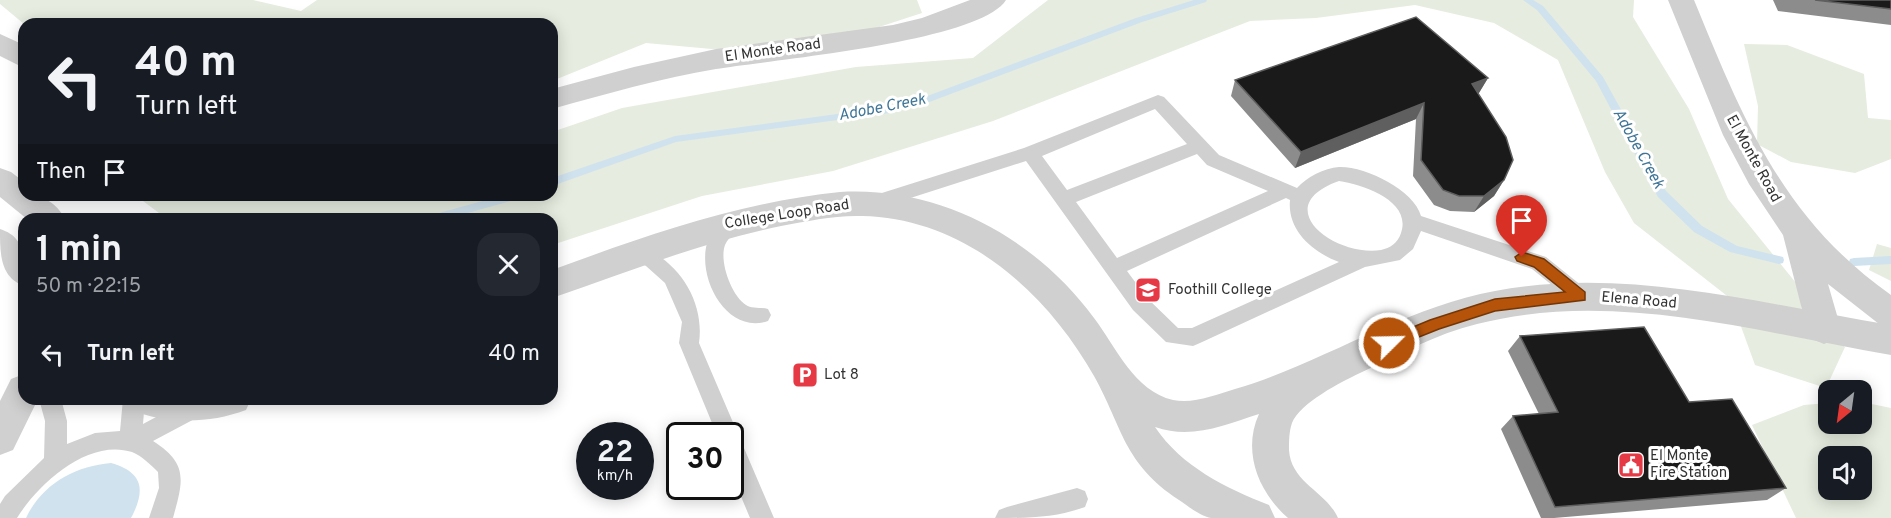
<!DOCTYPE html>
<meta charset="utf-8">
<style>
:root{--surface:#171b24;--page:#242831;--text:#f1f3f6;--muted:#9ea1a6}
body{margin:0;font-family:Overpass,sans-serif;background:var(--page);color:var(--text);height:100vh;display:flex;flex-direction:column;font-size:22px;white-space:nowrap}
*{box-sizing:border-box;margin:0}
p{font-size:20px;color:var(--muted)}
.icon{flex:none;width:33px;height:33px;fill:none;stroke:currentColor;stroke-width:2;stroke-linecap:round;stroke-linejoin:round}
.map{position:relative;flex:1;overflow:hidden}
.details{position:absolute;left:18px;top:213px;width:540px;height:192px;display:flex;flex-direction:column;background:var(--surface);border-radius:18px;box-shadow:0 3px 15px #0003}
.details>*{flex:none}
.top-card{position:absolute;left:18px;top:18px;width:540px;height:183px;border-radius:18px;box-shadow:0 3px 15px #0003;background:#171b24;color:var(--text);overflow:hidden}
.needle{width:39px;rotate:209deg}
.tools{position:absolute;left:1818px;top:380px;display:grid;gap:12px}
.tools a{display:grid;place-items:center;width:54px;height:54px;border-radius:12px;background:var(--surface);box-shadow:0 3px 15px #0003;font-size:30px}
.speed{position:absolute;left:576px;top:422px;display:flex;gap:12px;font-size:30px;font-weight:700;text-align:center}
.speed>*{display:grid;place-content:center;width:78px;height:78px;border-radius:50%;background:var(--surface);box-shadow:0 3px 15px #0003;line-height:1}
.speed small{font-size:15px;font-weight:400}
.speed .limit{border:3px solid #111;border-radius:9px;background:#fff;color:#111}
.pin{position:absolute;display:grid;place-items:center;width:51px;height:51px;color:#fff;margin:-62px -26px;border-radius:50% 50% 50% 0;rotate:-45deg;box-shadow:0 0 6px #0007}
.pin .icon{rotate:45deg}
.me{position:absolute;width:66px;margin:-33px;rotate:67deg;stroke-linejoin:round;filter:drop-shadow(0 0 4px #0008)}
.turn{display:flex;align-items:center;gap:21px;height:126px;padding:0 18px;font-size:27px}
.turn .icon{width:78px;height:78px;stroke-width:2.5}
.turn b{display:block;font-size:42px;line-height:51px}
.then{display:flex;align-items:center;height:57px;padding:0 18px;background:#0003;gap:12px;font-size:22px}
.round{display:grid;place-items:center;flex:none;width:63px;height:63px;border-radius:18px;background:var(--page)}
.overview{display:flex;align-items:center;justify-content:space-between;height:102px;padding:0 18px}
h1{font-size:36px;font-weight:700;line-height:45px}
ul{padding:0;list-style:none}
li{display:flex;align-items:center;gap:18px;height:78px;padding:0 18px}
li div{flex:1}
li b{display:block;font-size:22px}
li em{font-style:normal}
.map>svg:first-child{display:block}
.green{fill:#e6ecdf;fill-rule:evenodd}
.water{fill:#cfe2ee}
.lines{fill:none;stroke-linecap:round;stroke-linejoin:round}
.stream{fill:#cfe2ee;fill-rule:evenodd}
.service{fill:#d0d0d0;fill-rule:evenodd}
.minor{fill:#d0d0d0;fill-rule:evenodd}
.tertiary{fill:#d0d0d0;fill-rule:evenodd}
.wall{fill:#8c8c8c}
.shaded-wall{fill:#5f5f5f}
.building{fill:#1a1a1a;stroke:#5f5f5f;stroke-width:1.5}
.route{fill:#b45309;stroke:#753606;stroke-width:1.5}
.labels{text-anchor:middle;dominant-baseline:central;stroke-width:6;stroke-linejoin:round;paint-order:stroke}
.street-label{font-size:15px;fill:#333;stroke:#fff}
.poi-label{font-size:15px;fill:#333;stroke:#fff;text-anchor:start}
.water-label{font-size:16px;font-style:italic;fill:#3f7597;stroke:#fff}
</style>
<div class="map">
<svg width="1891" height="518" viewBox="0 0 1891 518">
<rect width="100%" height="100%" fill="#fff"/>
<!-- green -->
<g class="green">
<polygon points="0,0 253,0 301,11 317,0 917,0 922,13 790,56 646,43 552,81 552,24 24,24 0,4"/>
<polygon points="1048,0 1634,0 1633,17 1689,109 1728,199 1800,288 1802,313 1845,347 1826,388 1755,365 1731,299 1634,223 1605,172 1558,60 1494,23 1415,5 1316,18 1250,21 993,121 833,171 702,196 552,245 552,219 161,219 159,213 135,195 552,195 552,132 622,108 856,67 973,58"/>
<polygon points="1744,44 1787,45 1864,74 1868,118 1891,120 1891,159 1855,173 1791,162 1757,144 1758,106"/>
<polygon points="1877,244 1891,248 1891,281 1869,270"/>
<path d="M 1862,402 L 1891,408 L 1891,518 L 1796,518 L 1752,425 L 1804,405 L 1828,403 L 1828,423 L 1862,423 ZM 1828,456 L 1862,456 L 1862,489 L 1828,489 Z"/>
</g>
<!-- water -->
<path class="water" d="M 111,463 C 143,472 146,490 131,518 L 26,518 C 42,484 75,466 111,463 Z"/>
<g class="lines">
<!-- stream -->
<g class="stream">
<polygon points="1194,0 1207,0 1206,2 1142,22 924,104 889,113 676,142 552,186 552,178 675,136 889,107 922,98 1136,18"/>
<polygon points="1523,0 1533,0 1543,6 1603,77 1666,191 1702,226 1737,246 1783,257 1784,260 1783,263 1779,264 1730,252 1694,232 1658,197 1596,81 1537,10"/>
<polygon points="504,195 523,195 518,199 446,219 427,219 432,215"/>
<polygon points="1891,256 1891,264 1854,266 1850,265 1849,262 1850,259 1854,258"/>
</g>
<!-- service -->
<g class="service">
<path d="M 1158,95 L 1164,97 L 1219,155 L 1297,188 C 1307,177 1324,168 1339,167 C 1365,166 1414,190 1421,216 L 1546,257 L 1587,290 L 1590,296 L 1587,302 L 1580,304 L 1573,302 L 1532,269 L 1421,231 L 1413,249 L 1400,260 L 1365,267 L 1200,343 L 1193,346 L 1166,342 L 1133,310 L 1026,161 L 873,210 L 866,208 L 864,203 L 866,198 L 1024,148 ZM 1155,109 L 1187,144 L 1067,190 L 1042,156 ZM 1197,154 L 1207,165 L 1268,191 L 1117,258 L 1076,202 ZM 1339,181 C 1364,185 1412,201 1401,233 C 1398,243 1390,248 1381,250 C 1333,257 1268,206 1339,181 ZM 1286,198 L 1290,200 C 1287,230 1312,252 1339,262 L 1192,328 L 1178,328 L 1147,298 L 1127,271 Z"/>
<path d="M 733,216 L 740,218 L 742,223 C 738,231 729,236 725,245 C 719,261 731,295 746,305 C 751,309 761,307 768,309 L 771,315 L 768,321 C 714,340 677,234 733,216 Z"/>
<path d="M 637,245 C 678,259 705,301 699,343 L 774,518 L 750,518 L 730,470 L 730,435 L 717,435 L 679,343 L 682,322 L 665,283 L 646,266 L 630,258 L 627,253 L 630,248 Z"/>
<path d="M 39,399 L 61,399 L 67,421 L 67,444 L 95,433 L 120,431 L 123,399 L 145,399 L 143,424 L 186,401 L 192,399 L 202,401 L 205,408 L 202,415 L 153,441 C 189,464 183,481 173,518 L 149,518 L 159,488 L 158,472 C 151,465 142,456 132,452 C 88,438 38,484 17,518 L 0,518 L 0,504 L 5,496 L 44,458 L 45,421 Z"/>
<path d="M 1077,488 L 1085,491 L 1088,499 L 1085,507 C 1055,518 1027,518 995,518 L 999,510 L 1007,507 Z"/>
</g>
<!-- minor -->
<g class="minor">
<path d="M 0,168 L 11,172 L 24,182 L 24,195 C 43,195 56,202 65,219 L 27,219 L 0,197 Z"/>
<path d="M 840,192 C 941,186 1036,239 1094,318 C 1116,347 1134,391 1173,400 C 1194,404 1215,395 1235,389 C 1323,363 1403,308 1495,291 C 1626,266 1761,304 1891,325 L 1891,355 C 1756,332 1613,289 1477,324 C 1436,334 1398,355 1360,373 C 1341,382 1300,403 1292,423 C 1289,431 1289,442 1289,450 C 1291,483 1326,491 1338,518 L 1288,518 C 1258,492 1242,451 1259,414 C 1224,425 1192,440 1155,427 C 1182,467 1226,488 1269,505 L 1275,518 C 1255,518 1231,518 1211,518 C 1200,516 1188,506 1179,500 C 1123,463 1123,428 1094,376 C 1046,291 964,218 862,216 C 835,215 808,221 781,226 C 702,242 628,272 552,298 L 552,270 C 645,236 741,202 840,192 Z"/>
<path d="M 0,229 C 28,238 24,262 24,286 C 0,277 0,254 0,229 Z"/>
<polygon points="24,374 24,399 38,399 13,450 0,455 0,401 11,379"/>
<path d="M 125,399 L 251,399 L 246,410 C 208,424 168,424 130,410 Z"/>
</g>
<!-- tertiary -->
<g class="tertiary">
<path d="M 970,0 L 1006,0 C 980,42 769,60 716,69 C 661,78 606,94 552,109 L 552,89 L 634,67 L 716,49 L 893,25 L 922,18 Z"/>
<path d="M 1668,0 L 1694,0 C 1743,119 1782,218 1891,295 L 1891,328 L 1879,324 L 1828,284 L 1841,329 L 1836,339 L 1824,344 L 1812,339 L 1807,329 L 1783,235 L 1749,184 L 1723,135 Z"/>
<polygon points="0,34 24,45 24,68 0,56"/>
</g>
</g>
<!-- wall -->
<g class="wall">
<polygon points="1773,0 1891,0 1891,25 1778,11"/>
<polygon points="1488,78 1478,94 1504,180 1494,196 1474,212 1450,211 1434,205 1413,176 1416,119 1295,168 1231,96 1235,80"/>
<polygon points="1520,336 1689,402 1786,488 1767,500 1554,518 1541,518 1501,429 1513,416 1539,414 1508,351"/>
</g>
<!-- shaded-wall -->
<g class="shaded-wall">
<polygon points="1488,78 1479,93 1463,100 1472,84"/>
<polygon points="1424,103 1416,119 1295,168 1301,152"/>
<polygon points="1504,180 1494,196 1474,212 1484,196"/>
</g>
<!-- building -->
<g class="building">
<polygon points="1815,0 1891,0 1891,9"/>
<polygon points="1416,17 1488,78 1472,84 1506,137 1513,160 1504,180 1484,196 1459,196 1443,190 1421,160 1424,103 1301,152 1235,80"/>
<polygon points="1644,327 1689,402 1732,399 1786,488 1555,507 1513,416 1558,412 1520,336"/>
</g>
<!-- route -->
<polygon class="route" points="1522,252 1544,259 1585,292 1585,300 1495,311 1439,329 1389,349 1384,348 1381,343 1384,339 1430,320 1495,299 1565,292 1534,267 1517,261 1515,257"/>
<!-- icons -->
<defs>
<symbol id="university-square" viewBox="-11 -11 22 22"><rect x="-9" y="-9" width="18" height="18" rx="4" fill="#e63946" stroke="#fff"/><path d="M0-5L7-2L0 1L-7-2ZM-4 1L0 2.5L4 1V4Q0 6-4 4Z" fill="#fff"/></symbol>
<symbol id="parking-square" viewBox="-11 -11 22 22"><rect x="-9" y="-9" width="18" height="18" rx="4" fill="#e63946" stroke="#fff"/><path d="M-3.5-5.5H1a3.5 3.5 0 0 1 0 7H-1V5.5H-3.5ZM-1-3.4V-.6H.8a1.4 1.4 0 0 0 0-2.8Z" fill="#fff"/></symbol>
<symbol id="civic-square" viewBox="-11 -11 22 22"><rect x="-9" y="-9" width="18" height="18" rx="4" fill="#e63946" stroke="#fff"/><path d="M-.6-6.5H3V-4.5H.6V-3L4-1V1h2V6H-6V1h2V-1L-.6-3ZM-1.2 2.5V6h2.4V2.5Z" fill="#fff"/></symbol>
</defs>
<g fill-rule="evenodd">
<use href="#university-square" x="1133" y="275" width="30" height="30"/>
<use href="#parking-square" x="790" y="360" width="30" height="30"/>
<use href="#civic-square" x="1616" y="450" width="30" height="30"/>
</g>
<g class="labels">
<!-- street labels -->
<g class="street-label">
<text transform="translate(773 51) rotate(-8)">El Monte Road</text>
<text transform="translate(1753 159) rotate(61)">El Monte Road</text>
<text transform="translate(787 215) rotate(-9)">College Loop Road</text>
<text transform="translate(1639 301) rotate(5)">Elena Road</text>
</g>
<!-- poi labels -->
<g class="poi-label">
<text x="1168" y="290">Foothill College</text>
<text x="824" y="375">Lot 8</text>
<text x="1650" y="456">El Monte<tspan x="1650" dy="17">Fire Station</tspan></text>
</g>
<!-- water labels -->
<g class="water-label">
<text transform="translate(882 108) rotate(-11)">Adobe Creek</text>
<text transform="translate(1638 149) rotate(61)">Adobe Creek</text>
</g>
</g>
</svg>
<div class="tools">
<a><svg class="needle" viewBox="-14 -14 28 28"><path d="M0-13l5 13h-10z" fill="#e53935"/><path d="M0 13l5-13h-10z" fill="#9ea1a6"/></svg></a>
<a><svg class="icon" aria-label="sound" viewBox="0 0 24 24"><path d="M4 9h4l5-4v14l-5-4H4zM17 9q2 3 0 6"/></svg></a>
</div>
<div class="speed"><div>22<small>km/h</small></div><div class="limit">30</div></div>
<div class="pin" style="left:1522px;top:257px;background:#d93025"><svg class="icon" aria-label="arrive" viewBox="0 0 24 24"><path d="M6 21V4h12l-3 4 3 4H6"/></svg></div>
<svg class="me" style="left:1389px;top:343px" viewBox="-20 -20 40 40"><circle r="17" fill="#b45309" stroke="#fff" stroke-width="3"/><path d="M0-11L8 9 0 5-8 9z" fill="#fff"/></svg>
<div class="top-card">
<div class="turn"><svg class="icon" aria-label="left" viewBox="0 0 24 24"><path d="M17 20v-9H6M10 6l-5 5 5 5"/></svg><div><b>40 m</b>Turn left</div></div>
<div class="then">Then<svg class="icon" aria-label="arrive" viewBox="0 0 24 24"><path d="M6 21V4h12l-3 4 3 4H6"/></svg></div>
</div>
<section class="details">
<div class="overview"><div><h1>1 min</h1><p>50 m · 22:15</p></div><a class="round"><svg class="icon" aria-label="close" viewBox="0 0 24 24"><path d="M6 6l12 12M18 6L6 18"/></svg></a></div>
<ul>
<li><svg class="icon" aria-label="left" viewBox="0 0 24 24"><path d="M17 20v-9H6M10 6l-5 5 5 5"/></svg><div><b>Turn left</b></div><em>40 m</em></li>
</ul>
</section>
</div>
